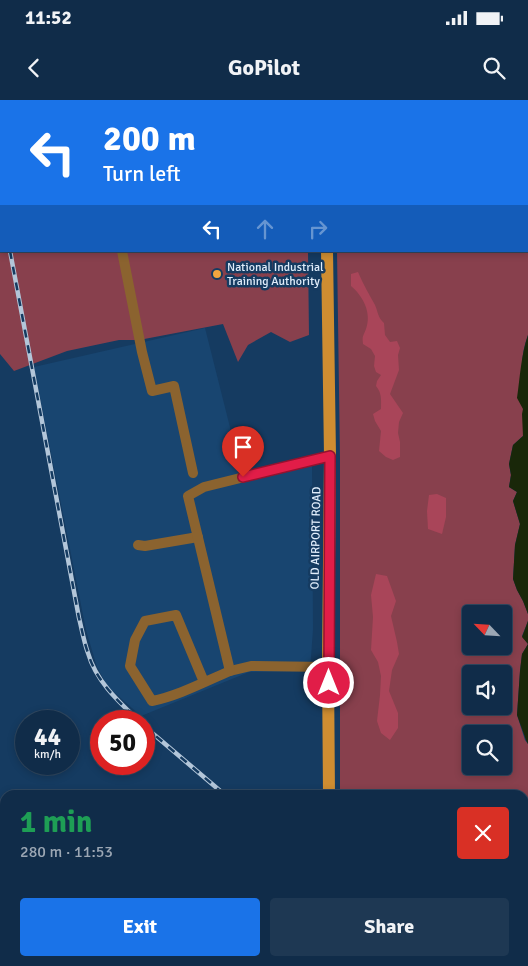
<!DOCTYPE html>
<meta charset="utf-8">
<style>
:root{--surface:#102c49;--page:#1e3853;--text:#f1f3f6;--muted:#9ca7b4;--line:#304861;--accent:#1a73e8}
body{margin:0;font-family:Signika,sans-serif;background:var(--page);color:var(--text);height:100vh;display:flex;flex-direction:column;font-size:19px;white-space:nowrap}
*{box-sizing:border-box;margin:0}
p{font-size:16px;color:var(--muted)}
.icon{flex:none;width:28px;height:28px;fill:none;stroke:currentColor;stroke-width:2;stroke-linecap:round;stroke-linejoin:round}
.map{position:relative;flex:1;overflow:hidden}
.details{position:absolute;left:0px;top:690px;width:529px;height:176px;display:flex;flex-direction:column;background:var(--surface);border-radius:15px 15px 0 0;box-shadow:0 2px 8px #0003,0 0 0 1px var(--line)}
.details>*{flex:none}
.banner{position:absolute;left:0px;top:0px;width:529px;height:152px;box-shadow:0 2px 8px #0003,0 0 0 1px var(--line);background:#1a73e8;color:#fff;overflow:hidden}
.needle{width:32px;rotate:295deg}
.fabs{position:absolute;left:462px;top:505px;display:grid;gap:10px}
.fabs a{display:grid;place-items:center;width:50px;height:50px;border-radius:5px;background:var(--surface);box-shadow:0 2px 8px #0003,0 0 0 1px var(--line);font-size:25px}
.speed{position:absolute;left:15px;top:610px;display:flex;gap:10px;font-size:25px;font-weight:700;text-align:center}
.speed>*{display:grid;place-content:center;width:65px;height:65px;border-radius:50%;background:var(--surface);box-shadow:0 2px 8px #0003,0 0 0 1px var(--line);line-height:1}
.speed small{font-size:12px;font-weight:400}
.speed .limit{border:8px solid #d22;background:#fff;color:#111}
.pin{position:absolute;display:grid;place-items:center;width:42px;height:42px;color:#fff;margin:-51px -21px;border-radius:50% 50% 50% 0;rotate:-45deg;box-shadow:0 0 5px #0007}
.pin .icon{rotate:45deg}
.me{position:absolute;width:55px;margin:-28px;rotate:0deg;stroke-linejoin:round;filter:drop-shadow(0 0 4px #0008)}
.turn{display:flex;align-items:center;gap:18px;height:105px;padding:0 20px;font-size:22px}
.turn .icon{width:65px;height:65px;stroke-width:2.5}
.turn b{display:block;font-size:35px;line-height:42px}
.lanes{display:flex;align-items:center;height:48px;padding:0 20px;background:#0003;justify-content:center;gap:25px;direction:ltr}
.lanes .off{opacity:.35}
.round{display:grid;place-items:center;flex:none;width:52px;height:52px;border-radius:5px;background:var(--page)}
.summary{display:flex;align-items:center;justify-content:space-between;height:85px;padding:0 20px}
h1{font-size:30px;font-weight:700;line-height:38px;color:#1e9e55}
.button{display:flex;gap:10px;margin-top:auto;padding:10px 20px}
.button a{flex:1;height:58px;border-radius:5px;background:var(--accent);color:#fff;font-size:20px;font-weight:700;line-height:58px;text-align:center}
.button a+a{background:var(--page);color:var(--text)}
.status{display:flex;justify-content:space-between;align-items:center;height:35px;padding:0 25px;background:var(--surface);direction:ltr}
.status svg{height:14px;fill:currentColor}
header{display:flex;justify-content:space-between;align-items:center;height:65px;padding:0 20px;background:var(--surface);font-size:22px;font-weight:700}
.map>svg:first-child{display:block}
.built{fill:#184570}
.green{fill:#88404d;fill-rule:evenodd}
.forest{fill:#a94559}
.water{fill:#192709}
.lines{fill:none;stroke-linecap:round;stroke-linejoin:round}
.minor{stroke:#8b632f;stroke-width:10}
.major{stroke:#cf8d31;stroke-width:12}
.rail-casing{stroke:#b3c6d9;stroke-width:4.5}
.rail{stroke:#153b61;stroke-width:2.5;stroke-dasharray:8;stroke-linecap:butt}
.route-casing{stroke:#92132f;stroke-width:12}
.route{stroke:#e11d48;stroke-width:9}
.poi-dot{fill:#f1a63f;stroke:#153b61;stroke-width:2}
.labels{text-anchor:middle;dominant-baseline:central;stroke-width:5;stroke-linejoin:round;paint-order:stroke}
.poi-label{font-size:12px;fill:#e0edfb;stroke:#153b61;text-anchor:start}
.street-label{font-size:12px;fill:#e0edfb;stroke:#153b61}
</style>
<div class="status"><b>11:52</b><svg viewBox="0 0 49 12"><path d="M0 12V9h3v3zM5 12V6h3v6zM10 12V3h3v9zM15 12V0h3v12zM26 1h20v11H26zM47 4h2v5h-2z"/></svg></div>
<header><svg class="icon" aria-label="back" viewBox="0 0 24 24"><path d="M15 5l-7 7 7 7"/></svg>GoPilot<svg class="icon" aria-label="search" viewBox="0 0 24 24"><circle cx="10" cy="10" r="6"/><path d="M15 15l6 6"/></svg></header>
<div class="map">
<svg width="528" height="866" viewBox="0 0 528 866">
<rect width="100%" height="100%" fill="#153b61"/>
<!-- built -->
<polygon class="built" points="205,228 241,371 312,363 313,529 310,571 249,572 141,616 108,587 97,567 86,530 34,267"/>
<!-- green -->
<g class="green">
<polygon points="0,0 307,0 307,1 1,1 1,151 308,151 309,235 290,242 271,232 248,245 238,262 223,224 139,240 119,240 67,251 14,271 0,254"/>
<path d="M 528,128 L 528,235 C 518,262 523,282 523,308 C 524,318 523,327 523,336 L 513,345 L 509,364 L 511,375 L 509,387 L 517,392 L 513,401 L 520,424 L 515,445 L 513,479 L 517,490 L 523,501 L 528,514 L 528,521 L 522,536 L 528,544 L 522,554 L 520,571 L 517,615 L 525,640 L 528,644 L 528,729 L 524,743 L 524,695 L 340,695 L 340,359 L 337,151 L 528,151 L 528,127 ZM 471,514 L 504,514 L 504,546 L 471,546 ZM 471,574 L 504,574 L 504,606 L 471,606 ZM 471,634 L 504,634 L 504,666 L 471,666 Z"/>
<polygon points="524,746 528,758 528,866 454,866 450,861 524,861"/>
</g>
<!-- forest -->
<g class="forest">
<path d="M 358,172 C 363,184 369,194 375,205 C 378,212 378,218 384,223 L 385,235 L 390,242 L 397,241 L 400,248 L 398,255 L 399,270 L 390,294 L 403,313 L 399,322 L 398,333 L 400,342 L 400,357 L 393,360 L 386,357 L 379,351 L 381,331 L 375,321 L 373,314 L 381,309 C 381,300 382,293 376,286 L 377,281 L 381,275 L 376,272 L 374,266 L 375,256 L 371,249 L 363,244 C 362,235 363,237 366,229 C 372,213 363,196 351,186 L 351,174 Z"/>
<polygon points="437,394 446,398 446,417 442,434 428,429 427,411 429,395"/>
<polygon points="376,474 387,476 396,501 391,516 397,542 399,554 392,570 389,591 398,613 398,628 390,640 381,633 377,621 380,595 381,576 378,562 371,550 373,517 371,495"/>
</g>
<!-- water -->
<g class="water">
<path d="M 528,235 L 528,514 L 523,501 L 517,490 L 513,479 L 515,445 L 520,424 L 513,401 L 517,392 L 509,387 L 511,375 L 509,364 L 513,345 L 523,336 L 522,314 L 523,309 L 517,298 C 520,277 521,255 528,235 Z"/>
<polygon points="528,521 528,644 526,640 517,615 520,571 522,554 528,544 522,537"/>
</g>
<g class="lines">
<!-- minor -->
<g class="minor">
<polyline points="92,0 92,1"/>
<polyline points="122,151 142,252 152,291 174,286 193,373"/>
<polyline points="138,445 145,446 198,437"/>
<polyline points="230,571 251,566 328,567"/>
<path d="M 204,582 L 176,515 L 145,521 L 135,540 L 130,566 L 152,601 C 178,596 206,581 230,571 L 188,396 L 204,387 L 330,356"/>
<polyline points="0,782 5,795"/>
<polyline points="0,850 5,849"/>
<polyline points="66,861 66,866"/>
<polyline points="170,861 171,866"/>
<polyline points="269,861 269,866"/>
<polyline points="341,861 343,866"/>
</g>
<!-- major -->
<g class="major">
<polyline points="325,0 325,1"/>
<polyline points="327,151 330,356 328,567 329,695"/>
<polyline points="450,861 454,866"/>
</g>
<defs>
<g id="rail">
<polyline points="0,97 1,104"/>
<path d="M 10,151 L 79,518 C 82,530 84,542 88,553 C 96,581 118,601 139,621"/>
<polyline points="144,626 225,695"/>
<polyline points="335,861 335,866"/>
</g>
</defs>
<!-- rail casing -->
<use href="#rail" class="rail-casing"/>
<!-- rail -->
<use href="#rail" class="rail"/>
</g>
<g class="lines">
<defs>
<polyline id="route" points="243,377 330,356 329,583"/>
</defs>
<!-- route casing -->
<use href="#route" class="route-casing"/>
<!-- route -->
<use href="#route" class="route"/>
</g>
<!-- markers -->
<circle class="poi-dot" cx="217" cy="174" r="5"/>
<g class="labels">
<!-- poi labels -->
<g class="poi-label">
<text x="227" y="167">National Industrial<tspan x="227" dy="14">Training Authority</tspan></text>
</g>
<!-- street labels -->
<g class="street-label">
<text transform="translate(316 438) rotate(-89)">OLD AIRPORT ROAD</text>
</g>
</g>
</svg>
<div class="fabs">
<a><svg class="needle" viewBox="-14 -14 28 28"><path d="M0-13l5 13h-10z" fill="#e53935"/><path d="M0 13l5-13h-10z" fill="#9ca7b4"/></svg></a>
<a><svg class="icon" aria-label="sound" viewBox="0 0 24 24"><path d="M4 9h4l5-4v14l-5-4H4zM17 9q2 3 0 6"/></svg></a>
<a><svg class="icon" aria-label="search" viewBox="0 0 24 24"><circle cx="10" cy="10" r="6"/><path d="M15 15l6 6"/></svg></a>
</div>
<div class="speed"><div>44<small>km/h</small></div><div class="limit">50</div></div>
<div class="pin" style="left:243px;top:377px;background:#d93025"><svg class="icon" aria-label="arrive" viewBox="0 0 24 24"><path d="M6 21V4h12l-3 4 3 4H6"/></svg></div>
<svg class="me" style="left:329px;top:583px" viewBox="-20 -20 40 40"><circle r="17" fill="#e11d48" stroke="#fff" stroke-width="3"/><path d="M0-11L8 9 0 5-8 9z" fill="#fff"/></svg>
<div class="banner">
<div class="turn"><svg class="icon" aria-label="left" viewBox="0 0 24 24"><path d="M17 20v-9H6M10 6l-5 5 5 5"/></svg><div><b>200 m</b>Turn left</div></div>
<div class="lanes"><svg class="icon" aria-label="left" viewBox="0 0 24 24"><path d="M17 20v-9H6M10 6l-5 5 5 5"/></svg><svg class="icon off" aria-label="ahead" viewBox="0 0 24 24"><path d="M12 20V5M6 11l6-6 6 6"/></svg><svg class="icon off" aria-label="right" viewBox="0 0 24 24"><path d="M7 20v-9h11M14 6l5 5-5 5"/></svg></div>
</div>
<section class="details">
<div class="summary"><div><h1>1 min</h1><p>280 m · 11:53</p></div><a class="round" style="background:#d93025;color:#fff"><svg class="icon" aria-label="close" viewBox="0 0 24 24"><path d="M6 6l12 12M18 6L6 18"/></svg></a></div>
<div class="button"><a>Exit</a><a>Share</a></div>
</section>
</div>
